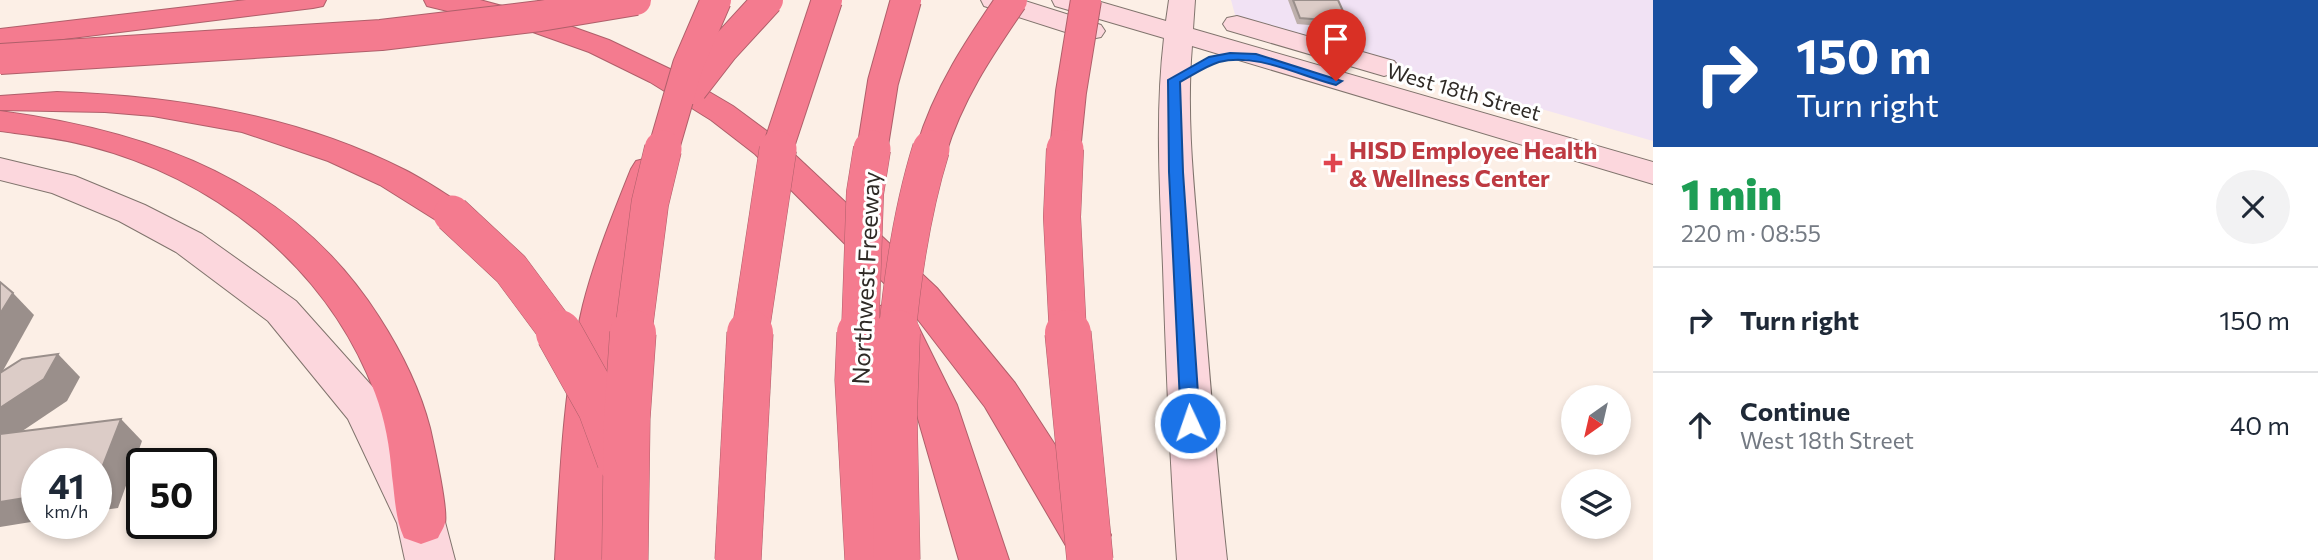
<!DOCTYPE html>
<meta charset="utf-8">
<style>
:root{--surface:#fff;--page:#f2f2f3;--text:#1f2937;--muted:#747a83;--line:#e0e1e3}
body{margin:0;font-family:Commissioner,sans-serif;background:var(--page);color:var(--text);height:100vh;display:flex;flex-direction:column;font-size:26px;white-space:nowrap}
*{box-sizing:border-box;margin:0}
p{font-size:23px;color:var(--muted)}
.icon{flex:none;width:38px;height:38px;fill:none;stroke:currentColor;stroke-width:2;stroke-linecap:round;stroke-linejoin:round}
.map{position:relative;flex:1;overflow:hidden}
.sheet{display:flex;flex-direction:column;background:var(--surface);width:665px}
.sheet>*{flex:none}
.guide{background:#1a4fa0;color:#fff;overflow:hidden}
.needle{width:46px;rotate:214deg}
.fabs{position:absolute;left:1561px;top:385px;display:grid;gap:14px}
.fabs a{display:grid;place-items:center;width:70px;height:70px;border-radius:50%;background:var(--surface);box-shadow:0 4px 10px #0003;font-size:35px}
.speed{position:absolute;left:21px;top:448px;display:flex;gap:14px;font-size:35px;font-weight:700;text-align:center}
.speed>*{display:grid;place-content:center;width:91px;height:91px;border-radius:50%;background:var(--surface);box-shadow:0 4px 10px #0003;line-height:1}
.speed small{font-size:18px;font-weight:400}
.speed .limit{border:4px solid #111;border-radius:10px;background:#fff;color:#111}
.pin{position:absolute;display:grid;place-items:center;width:60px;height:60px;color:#fff;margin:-72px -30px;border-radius:50% 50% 50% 0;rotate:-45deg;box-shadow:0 0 7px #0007}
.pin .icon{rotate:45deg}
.me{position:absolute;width:77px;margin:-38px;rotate:357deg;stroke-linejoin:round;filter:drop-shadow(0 0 5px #0008)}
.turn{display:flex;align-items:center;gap:24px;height:147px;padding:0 28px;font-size:32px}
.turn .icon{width:91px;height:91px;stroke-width:2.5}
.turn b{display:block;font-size:49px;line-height:60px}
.round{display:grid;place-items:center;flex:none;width:74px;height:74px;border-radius:37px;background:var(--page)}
.headline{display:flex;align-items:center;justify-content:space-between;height:119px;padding:0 28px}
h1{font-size:42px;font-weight:800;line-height:52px;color:#1e9e55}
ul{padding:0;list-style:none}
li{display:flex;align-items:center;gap:21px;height:105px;padding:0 28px;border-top:2px solid var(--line)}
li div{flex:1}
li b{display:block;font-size:26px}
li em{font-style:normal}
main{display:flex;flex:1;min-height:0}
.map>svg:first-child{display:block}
.commercial{fill:#f1e2f4}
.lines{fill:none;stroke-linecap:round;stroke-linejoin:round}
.secondary-casing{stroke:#80746d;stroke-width:2}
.highway-casing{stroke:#af5f6a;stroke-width:2}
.secondary{fill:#fcd7dd;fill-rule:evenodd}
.highway{fill:#f47b8f;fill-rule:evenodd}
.highway-bridge-far2-casing{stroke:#af5f6a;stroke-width:32;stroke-linecap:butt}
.highway-bridge-far1-casing{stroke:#af5f6a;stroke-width:38;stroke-linecap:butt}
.highway-bridge-casing{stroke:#af5f6a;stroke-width:47;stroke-linecap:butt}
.highway-bridge-far2{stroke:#f47b8f;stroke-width:30}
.highway-bridge-far1{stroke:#f47b8f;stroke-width:37}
.highway-bridge{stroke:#f47b8f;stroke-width:46}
.wall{fill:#bdafab}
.shaded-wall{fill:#9a8f8b}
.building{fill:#dcccc7;stroke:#9a8f8b;stroke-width:2}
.route{fill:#1a73e8;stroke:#114b97;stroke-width:2}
.health-dot{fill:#e0444e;stroke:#fff;stroke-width:2.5}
.labels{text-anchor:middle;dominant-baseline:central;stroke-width:6;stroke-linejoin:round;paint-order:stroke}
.far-street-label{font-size:21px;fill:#2f2a26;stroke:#fff}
.health-label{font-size:24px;font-weight:bold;fill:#be3a42;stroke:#fff;text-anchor:start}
.street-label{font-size:24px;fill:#2f2a26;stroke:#fff}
</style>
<main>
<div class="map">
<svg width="1653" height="560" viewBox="0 0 1653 560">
<rect width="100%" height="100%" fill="#fcefe6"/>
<!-- commercial -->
<polygon class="commercial" points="1231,0 1653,0 1653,141 1237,22"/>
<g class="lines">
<defs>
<g id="secondary">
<polygon points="981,0 1022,0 1101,25 1105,31 1101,37 1091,39 1081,37 984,6"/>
<path d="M 1052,0 L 1094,0 L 1166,21 L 1169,0 L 1195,0 L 1193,29 L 1653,162 L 1653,184 L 1192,46 C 1186,117 1194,188 1200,258 C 1208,359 1216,460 1227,560 L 1177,560 C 1170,462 1166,365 1163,267 C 1160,191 1155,114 1164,38 L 1055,6 Z"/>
<polygon points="1237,16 1394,61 1399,67 1394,73 1384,76 1227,30 1223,24 1227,18"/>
<polygon points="0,158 75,176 145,205 202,234 296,301 380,395 445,522 455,560 405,560 397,523 348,419 268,321 176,252 119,221 52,193 0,180"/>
</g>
<g id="highway">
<polygon points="246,0 326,0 323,6 313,8 0,47 0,29"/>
<polygon points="424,0 480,0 550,19 609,40 672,70 733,106 779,140 937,288 1015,383 1103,519 1111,535 1103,551 1086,557 1069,551 985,407 909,308 957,405 1009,560 959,560 914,405 874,317 880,306 894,302 907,306 755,154 711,120 650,82 589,52 530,31 427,6"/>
<path d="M 57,92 C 176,96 297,115 405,170 C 425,180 445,194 465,206 L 470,214 L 465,222 L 452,226 L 439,222 L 380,185 L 328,161 L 242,132 L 153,116 L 105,112 L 0,110 L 0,96 Z"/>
<path d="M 0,111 C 154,132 292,181 379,317 C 401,351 420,389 430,428 C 434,446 448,508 445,523 C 444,528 440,533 438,538 L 421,544 L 404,538 C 395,518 395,497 392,476 C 390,448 385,419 375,393 C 328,268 217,179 89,146 C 60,138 30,135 0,131 Z"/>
<path d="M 648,158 L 660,161 L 665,169 C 649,215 631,260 622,308 C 607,391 607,476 605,560 L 555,560 C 560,475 563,388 583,305 C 595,258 613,214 631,169 L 636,161 Z"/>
</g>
</defs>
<!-- secondary casing -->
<use href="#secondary" class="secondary-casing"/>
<!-- highway casing -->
<use href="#highway" class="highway-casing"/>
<!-- secondary -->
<use href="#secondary" class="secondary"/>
<!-- highway -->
<use href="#highway" class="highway"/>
<defs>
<g id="highway-bridge-far2">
<polyline points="0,59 381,35 540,16 636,0"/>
<polyline points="692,89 723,49 768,0"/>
<polyline points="663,151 688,65 716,0"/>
<polyline points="777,151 827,0"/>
<polyline points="872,151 883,82 906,0"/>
<path d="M 931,151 C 948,94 979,48 1012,0"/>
<polyline points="1065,151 1071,92 1086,0"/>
</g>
<g id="highway-bridge-far1">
<polyline points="1065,149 1062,217 1068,335"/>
<polyline points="452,214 511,269 560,335"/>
<polyline points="633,335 650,203 663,149"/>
<polyline points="750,335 778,149"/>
<polyline points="860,335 865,193 872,149"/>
<path d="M 897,335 C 903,271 912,210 931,149"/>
</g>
<g id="highway-bridge">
<polyline points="559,333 601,408 620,460"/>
<polyline points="860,333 858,380 868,560"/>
<polyline points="1068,333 1090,560"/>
<polyline points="625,560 627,418 633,333"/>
<polyline points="738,560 750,333"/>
<polyline points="897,560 894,414 897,333"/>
</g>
</defs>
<!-- highway-bridge-far2 casing -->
<use href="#highway-bridge-far2" class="highway-bridge-far2-casing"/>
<!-- highway-bridge-far1 casing -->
<use href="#highway-bridge-far1" class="highway-bridge-far1-casing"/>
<!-- highway-bridge casing -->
<use href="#highway-bridge" class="highway-bridge-casing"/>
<!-- highway-bridge-far2 -->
<use href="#highway-bridge-far2" class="highway-bridge-far2"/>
<!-- highway-bridge-far1 -->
<use href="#highway-bridge-far1" class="highway-bridge-far1"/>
<!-- highway-bridge -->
<use href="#highway-bridge" class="highway-bridge"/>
</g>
<!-- wall -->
<polygon class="wall" points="1288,0 1338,0 1348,22 1345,28 1297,24"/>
<!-- shaded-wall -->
<g class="shaded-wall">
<polygon points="13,293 34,315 0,376 0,314"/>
<polygon points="58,354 80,377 67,401 0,446 0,408"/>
<polygon points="121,419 142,441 118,508 96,511 96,483"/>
<polygon points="37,496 37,521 0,527 0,502"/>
</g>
<!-- building -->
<g class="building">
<polygon points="1293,0 1338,0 1348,22 1300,18"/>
<polygon points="0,282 13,293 0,314"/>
<polygon points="58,354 44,379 0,408 0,373 22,359"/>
<polygon points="121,419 96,483 96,464 37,464 37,496 0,502 0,434"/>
</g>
<!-- route -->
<path class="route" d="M 1230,53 L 1256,54 L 1342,81 L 1336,85 C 1300,76 1256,52 1219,62 C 1206,66 1193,75 1180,82 L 1183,172 L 1200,423 L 1197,428 L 1190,430 L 1184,428 L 1181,423 L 1169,172 L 1168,80 L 1209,57 Z"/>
<!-- markers -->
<path class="health-dot" d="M1329.5 152.5h7v7h7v7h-7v7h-7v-7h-7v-7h7z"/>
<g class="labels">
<!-- far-street labels -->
<g class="far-street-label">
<text transform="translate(1464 91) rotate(16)">West 18th Street</text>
</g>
<!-- health labels -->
<g class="health-label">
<text x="1349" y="149">HISD Employee Health<tspan x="1349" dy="28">&amp; Wellness Center</tspan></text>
</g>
<!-- street labels -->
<g class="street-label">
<text transform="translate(865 278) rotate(-87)">Northwest Freeway</text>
</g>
</g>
</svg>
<div class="fabs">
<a><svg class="needle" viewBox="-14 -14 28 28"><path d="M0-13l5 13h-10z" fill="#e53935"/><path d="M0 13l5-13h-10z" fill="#747a83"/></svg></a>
<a><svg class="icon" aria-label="layers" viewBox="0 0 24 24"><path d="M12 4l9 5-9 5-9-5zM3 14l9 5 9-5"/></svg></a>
</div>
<div class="speed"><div>41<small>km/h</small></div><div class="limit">50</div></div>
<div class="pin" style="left:1336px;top:81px;background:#d93025"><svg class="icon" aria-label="arrive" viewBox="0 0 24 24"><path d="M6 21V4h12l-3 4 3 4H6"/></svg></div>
<svg class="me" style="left:1190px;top:423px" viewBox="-20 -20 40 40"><circle r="17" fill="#1a73e8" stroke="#fff" stroke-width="3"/><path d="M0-11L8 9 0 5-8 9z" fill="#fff"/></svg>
</div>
<section class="sheet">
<div class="guide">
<div class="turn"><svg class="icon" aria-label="right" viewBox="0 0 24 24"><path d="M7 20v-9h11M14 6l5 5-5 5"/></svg><div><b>150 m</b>Turn right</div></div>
</div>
<div class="headline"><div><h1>1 min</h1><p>220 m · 08:55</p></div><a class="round"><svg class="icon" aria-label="close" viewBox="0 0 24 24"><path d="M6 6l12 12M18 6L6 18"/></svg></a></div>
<ul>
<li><svg class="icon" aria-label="right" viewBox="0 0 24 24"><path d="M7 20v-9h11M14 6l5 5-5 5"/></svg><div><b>Turn right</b></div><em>150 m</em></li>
<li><svg class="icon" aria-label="ahead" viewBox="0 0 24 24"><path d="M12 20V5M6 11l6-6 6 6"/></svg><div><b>Continue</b><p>West 18th Street</p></div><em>40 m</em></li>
</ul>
</section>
</main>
